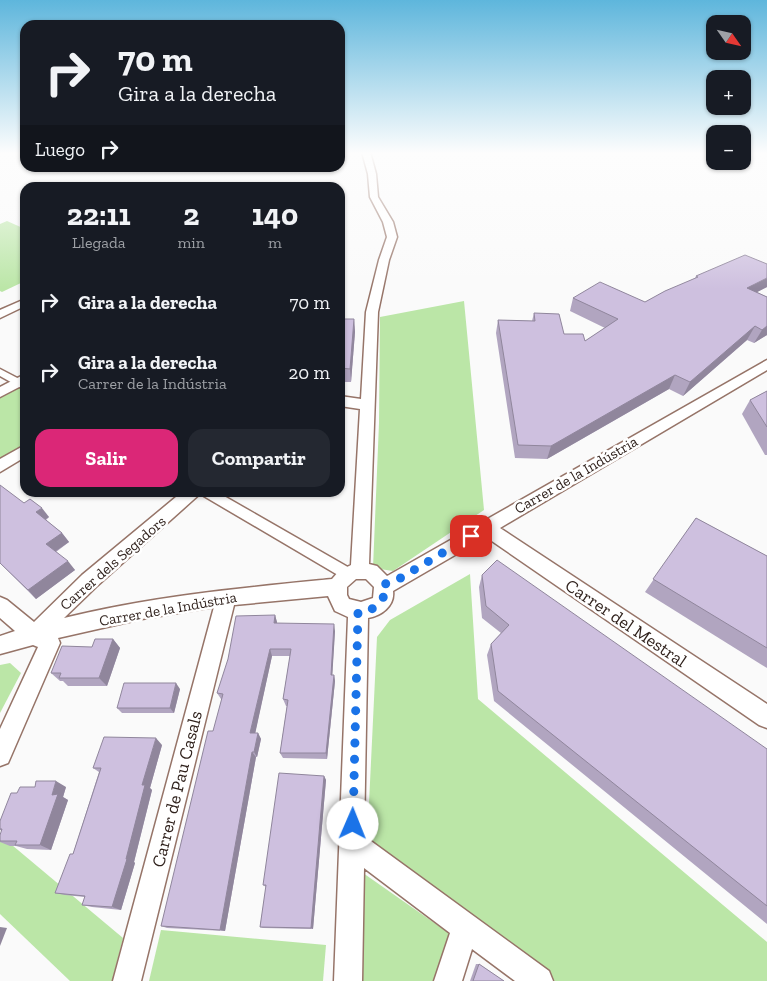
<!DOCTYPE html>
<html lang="es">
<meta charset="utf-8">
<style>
:root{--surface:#171b24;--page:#242831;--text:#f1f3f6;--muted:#9ea1a6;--accent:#db2777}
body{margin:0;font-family:"Zilla Slab",serif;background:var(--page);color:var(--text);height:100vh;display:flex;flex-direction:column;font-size:19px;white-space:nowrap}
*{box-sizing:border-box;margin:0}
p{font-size:16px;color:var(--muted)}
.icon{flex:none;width:28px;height:28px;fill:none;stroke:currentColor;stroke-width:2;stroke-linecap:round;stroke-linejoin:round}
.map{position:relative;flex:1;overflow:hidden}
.panel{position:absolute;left:20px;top:182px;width:325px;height:315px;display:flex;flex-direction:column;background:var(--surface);border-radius:15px;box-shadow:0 1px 4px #0004}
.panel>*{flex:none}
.hud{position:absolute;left:20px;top:20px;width:325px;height:152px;border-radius:15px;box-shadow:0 1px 4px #0004;background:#171b24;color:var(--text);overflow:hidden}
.needle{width:32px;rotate:124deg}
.fabs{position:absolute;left:706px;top:15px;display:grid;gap:10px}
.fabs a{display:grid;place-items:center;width:45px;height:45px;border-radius:10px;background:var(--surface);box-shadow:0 1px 4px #0004;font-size:25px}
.pin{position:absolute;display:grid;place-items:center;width:42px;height:42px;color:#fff;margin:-21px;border-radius:10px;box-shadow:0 2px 8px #0006}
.me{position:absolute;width:55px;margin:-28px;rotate:1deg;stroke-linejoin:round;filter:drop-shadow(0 0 4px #0008)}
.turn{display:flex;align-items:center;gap:18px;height:105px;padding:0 15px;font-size:22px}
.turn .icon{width:65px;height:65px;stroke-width:2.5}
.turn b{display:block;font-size:35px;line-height:42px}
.then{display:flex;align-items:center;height:48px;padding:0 15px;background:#0003;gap:10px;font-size:19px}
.eta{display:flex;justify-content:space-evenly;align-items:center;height:85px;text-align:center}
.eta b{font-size:30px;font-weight:800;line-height:35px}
.action{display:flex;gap:10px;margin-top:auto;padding:10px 15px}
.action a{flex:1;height:58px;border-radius:15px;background:var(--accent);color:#fff;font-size:20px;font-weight:800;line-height:58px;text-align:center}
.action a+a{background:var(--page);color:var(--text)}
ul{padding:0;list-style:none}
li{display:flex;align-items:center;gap:15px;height:70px;padding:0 15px}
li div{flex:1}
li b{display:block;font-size:19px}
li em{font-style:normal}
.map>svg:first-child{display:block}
.green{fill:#bbe6a7}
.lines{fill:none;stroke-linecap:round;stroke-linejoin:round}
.pedestrian-casing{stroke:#967468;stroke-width:3}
.minor-casing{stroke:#967468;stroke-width:3}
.pedestrian{fill:#fff;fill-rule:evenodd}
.minor{fill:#fff;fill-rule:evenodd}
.wall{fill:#b1a5c0}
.shaded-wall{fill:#90869c}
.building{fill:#cec0df;stroke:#90869c}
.route{stroke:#1a73e8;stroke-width:9;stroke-dasharray:0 16.2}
.labels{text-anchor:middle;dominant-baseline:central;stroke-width:5;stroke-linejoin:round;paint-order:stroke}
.street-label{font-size:15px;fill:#30221d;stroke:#fff}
.near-street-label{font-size:18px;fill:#30221d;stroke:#fff}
</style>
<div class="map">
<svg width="767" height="981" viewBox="0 0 767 981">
<rect width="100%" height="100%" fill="#fafafa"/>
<!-- green -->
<g class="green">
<polygon points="7,221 25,229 25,281 2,292 0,291 0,224"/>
<polygon points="464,301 484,510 393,571 373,568 379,423 380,317"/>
<polygon points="25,378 25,450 0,466 0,393"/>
<polygon points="470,574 478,699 767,942 767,981 555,981 475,920 367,845 377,637 390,620"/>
<polygon points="10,663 21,673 0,713 0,665"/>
<polygon points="0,835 123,938 112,981 70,981 0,914"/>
<polygon points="363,873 453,936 438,981 361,981"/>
<polygon points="161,930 326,945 323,981 149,981"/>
</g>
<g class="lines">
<defs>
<g id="pedestrian">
<polygon points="0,369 25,382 25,390 0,376"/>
<polygon points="200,492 217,492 353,570 355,574 353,578 348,580 343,578 202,495"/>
</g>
<g id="minor">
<path d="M 362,152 L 370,152 L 376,174 L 378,197 L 393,222 L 397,237 L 389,260 L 378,312 L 369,564 L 377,566 L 387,576 L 389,575 L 767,360 L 767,370 L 500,528 L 767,704 L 767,728 L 759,725 L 486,537 L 393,591 C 395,606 381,616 368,618 L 364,836 L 549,971 L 553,981 L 515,981 L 472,949 L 462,981 L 434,981 L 450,933 L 364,868 L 362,981 L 334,981 L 348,617 L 335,611 L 328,596 L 234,605 L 141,981 L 113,981 L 214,607 L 142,619 L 58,638 L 60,643 L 8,763 L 0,766 L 0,729 L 38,647 L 33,645 L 0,654 L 0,636 L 15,631 L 0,618 L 0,597 L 7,600 L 34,622 L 82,575 L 182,492 L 202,492 L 96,587 L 64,618 C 153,596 241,588 332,579 L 339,571 L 351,565 L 360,409 L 340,406 L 340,396 L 361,399 L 366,312 L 379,260 L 387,237 L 383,222 L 370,197 L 368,174 ZM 356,579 L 366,579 L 374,587 L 373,598 L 361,602 L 349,599 L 347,595 L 347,587 Z"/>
<polygon points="25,299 25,306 0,318 0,310"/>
<polygon points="25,374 25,384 0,397 0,387"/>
<polygon points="25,445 25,457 0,472 0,459"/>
</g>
</defs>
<!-- pedestrian casing -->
<use href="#pedestrian" class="pedestrian-casing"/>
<!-- minor casing -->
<use href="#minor" class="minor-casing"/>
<!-- pedestrian -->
<use href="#pedestrian" class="pedestrian"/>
<!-- minor -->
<use href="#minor" class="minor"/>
</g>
<!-- wall -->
<g class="wall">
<polygon points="696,276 767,287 757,292 767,297 767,335 754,343 747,340 683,396 669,389 547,459 515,458 496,333 498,320 532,321 534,313 564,334 585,341 605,328 570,311 573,298 645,302 695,278"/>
<polygon points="340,319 354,319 355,332 351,382 340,382"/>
<polygon points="767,391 767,455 765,455 742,414 750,400"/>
<polygon points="24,503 49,517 46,520 62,533 69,542 56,552 75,570 36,599 0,563"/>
<polygon points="696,518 767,556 767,668 645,592"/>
<polygon points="482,575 767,749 767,924 494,701 487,655 491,644 501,633 482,618 479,587"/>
<polygon points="275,615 277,623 335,631 332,675 334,675 335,681 327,759 283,758 280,753 287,706 286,706 283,699 290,656 272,656 255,733 258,733 261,739 257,757 256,757 225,931 167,928 161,926 222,700 221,699 217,693"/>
<polygon points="113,639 120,648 107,686 68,686 63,681 60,681 51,673 92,647"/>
<polygon points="180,689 174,713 122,713 117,708"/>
<polygon points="162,745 150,788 152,790 134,862 135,863 121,910 92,907 82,905 85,897 65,895 55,893 73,854 99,772 93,768"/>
<polygon points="324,776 326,780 313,929 263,928 260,927 266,887 263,885"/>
<polygon points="66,787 63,797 68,800 51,850 27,849 16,846 10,846 0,842 0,835 2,831 0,830 0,821"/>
<polygon points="476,964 479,964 504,981 470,981"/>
</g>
<!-- shaded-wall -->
<g class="shaded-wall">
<polygon points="767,278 767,287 740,301 747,288"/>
<polygon points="354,319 355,332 351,382 350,369"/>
<polygon points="755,326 747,340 683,396 690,382"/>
<polygon points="767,326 767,335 754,343 762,330"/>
<polygon points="675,375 669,389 547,459 551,446"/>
<polygon points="42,508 49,517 43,521 36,512"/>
<polygon points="62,533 69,542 53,553 46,544"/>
<polygon points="68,561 75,570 36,599 28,590"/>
<polygon points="275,615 277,622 276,631 274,623"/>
<polygon points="334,624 335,631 332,681 331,675"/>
<polygon points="113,639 120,648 107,686 99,678"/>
<polygon points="270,649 272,656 254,739 250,733"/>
<polygon points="334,675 335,681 327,759 326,753"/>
<polygon points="176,683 180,689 174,713 170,708"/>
<polygon points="258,733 261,739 257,757 254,752"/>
<polygon points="156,738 162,745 150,788 152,790 134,862 135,863 121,910 112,907 126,859 142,785"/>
<polygon points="252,752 256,757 225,931 220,930"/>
<polygon points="324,776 326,780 313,929 311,928"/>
<polygon points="56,781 66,787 63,797 68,800 51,850 40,845 52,795"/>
<polygon points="0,927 7,928 0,946"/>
</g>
<!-- building -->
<g class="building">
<polygon points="745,255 767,264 767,278 747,288 767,297 767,326 762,330 755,326 690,382 675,375 551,446 518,445 498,320 535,321 534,313 559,314 564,334 583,334 585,341 618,319 573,298 600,282 645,302 665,291 698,277 696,276"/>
<polygon points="340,319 354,319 350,369 340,368"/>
<polygon points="767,391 767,427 750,400"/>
<polygon points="0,485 24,503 30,499 42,508 36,512 62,533 46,544 68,561 28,590 0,563"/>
<polygon points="696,518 767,556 767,648 653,579"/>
<polygon points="497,560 767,749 767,906 498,691 491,644 509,625 486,606 482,575"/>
<polygon points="275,615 274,623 334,624 331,675 334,675 326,753 280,753 288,700 283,699 291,649 270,649 250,733 258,733 254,752 252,752 220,930 161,926 208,731 213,731 223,694 217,693 228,659 236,616"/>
<polygon points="95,639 113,639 99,678 59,678 61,673 51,673 62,646 92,647"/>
<polygon points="124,683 176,683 170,708 117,708"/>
<polygon points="104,737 156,738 142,785 145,785 126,859 127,859 112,907 82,905 85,896 55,893 70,854 73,854 101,768 93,768"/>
<polygon points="279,773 324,776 311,928 260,927 266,885 263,885"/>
<polygon points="36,781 56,781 52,795 58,794 40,845 15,845 17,841 0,841 0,835 2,829 0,829 0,821 11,793 17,793 20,787 35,787"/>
<polygon points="479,964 504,981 473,981"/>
</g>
<!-- sky -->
<linearGradient id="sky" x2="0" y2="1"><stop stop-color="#5eb6dc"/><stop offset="0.53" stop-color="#fdfdfd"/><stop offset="1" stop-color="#fdfdfd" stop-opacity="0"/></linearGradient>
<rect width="767" height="289" fill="url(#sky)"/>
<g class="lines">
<!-- route -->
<path class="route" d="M 353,824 L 358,612 C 374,612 389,600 383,584 L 392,583 L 471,536"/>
</g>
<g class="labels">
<!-- street labels -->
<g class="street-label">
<text transform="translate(576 475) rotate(-30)">Carrer de la Indústria</text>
<text transform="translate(113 563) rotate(-41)">Carrer dels Segadors</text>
<text transform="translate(168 609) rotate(-10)">Carrer de la Indústria</text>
</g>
<!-- near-street labels -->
<g class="near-street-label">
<text transform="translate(626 623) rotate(34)">Carrer del Mestral</text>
<text transform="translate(177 789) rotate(-76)">Carrer de Pau Casals</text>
</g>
</g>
</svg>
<div class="fabs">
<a><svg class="needle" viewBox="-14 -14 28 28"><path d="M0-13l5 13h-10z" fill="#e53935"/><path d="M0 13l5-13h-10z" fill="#9ea1a6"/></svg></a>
<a>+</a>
<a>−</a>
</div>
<div class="pin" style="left:471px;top:536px;background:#d93025"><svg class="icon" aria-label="arrive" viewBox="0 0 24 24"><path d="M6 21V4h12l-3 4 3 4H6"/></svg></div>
<svg class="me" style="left:353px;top:824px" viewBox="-20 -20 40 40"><circle r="19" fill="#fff"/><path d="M0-13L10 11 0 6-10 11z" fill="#1a73e8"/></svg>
<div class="hud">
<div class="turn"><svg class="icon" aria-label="right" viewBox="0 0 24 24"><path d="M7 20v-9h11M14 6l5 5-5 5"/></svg><div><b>70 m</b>Gira a la derecha</div></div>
<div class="then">Luego<svg class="icon" aria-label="right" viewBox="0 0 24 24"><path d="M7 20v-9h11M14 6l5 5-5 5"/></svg></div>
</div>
<section class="panel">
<div class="eta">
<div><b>22:11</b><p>Llegada</p></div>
<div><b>2</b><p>min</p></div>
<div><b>140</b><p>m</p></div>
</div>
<ul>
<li><svg class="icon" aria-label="right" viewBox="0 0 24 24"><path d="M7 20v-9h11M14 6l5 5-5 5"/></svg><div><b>Gira a la derecha</b></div><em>70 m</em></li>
<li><svg class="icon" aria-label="right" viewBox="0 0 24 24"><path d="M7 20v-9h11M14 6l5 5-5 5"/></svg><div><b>Gira a la derecha</b><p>Carrer de la Indústria</p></div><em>20 m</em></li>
</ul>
<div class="action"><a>Salir</a><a>Compartir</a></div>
</section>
</div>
